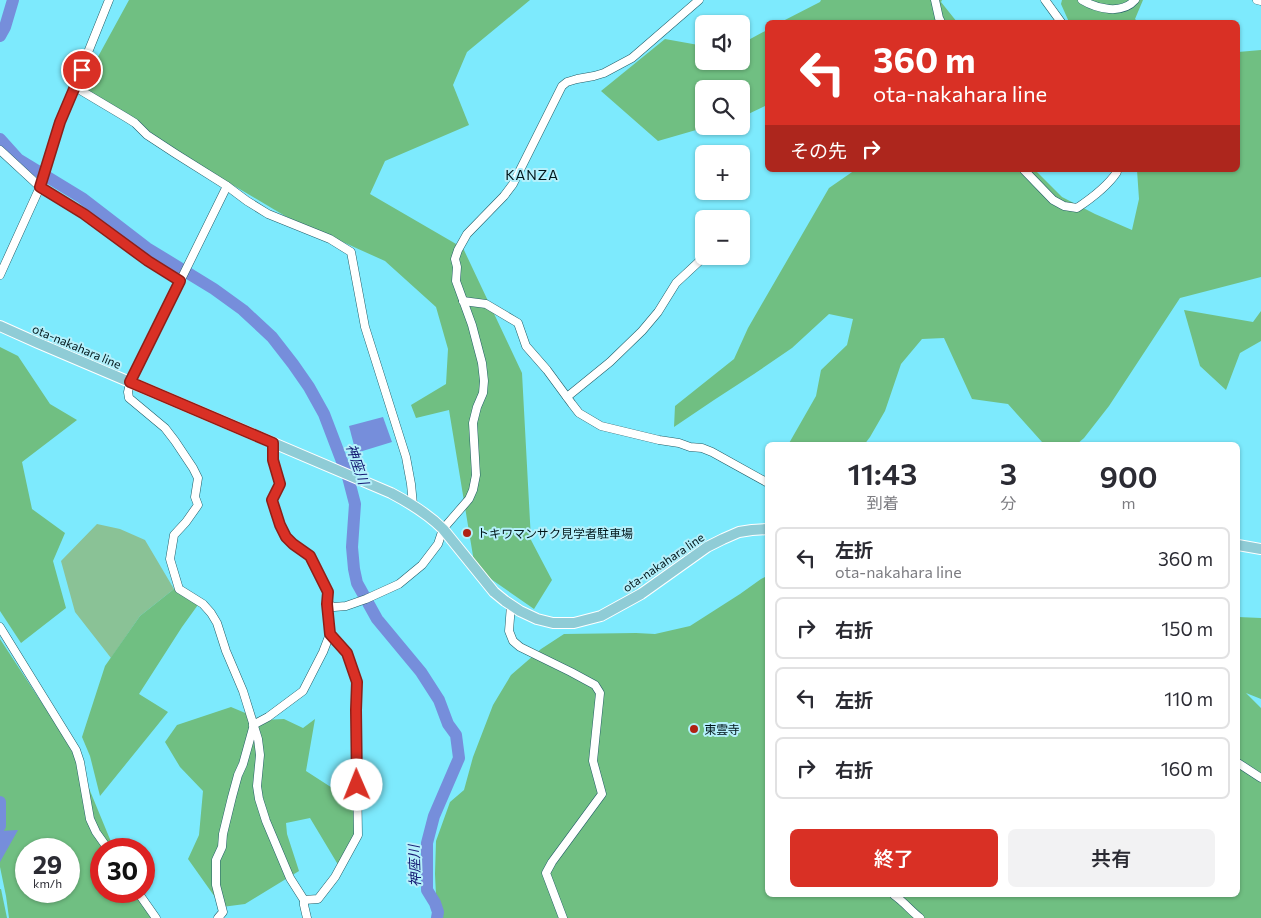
<!DOCTYPE html>
<html lang="ja">
<meta charset="utf-8">
<style>
:root{--surface:#fff;--page:#f2f2f3;--text:#2b2b33;--muted:#7c7c81;--line:#e1e1e2;--accent:#d93025}
body{margin:0;font-family:Commissioner,"Noto Sans JP",sans-serif;background:var(--page);color:var(--text);height:100vh;display:flex;flex-direction:column;font-size:19px;white-space:nowrap}
*{box-sizing:border-box;margin:0}
p{font-size:16px;color:var(--muted)}
.icon{flex:none;width:28px;height:28px;fill:none;stroke:currentColor;stroke-width:2;stroke-linecap:round;stroke-linejoin:round}
.map{position:relative;flex:1;overflow:hidden}
.side{position:absolute;left:765px;top:442px;width:475px;height:455px;display:flex;flex-direction:column;background:var(--surface);border-radius:8px;box-shadow:0 1px 4px #0004}
.side>*{flex:none}
.banner{position:absolute;left:765px;top:20px;width:475px;height:152px;border-radius:8px;box-shadow:0 1px 4px #0004;background:#d93025;color:#fff;overflow:hidden}
.tools{position:absolute;left:695px;top:15px;display:grid;gap:10px}
.tools a{display:grid;place-items:center;width:55px;height:55px;border-radius:8px;background:var(--surface);box-shadow:0 1px 4px #0004;font-size:25px}
.speed{position:absolute;left:15px;top:838px;display:flex;gap:10px;font-size:25px;font-weight:700;text-align:center}
.speed>*{display:grid;place-content:center;width:65px;height:65px;border-radius:50%;background:var(--surface);box-shadow:0 1px 4px #0004;line-height:1}
.speed small{font-size:12px;font-weight:400}
.speed .limit{border:8px solid #d22;background:#fff;color:#111}
.pin{position:absolute;display:grid;place-items:center;width:42px;height:42px;color:#fff;margin:-21px;border:2px solid #fff;border-radius:50%;box-shadow:0 1px 5px #0007}
.me{position:absolute;width:55px;margin:-28px;rotate:359deg;stroke-linejoin:round;filter:drop-shadow(0 0 4px #0008)}
.turn{display:flex;align-items:center;gap:18px;height:105px;padding:0 25px;font-size:22px}
.turn .icon{width:65px;height:65px;stroke-width:2.5}
.turn b{display:block;font-size:35px;line-height:42px}
.then{display:flex;align-items:center;height:48px;padding:0 25px;background:#0003;gap:10px;font-size:19px}
.eta{display:flex;justify-content:space-evenly;align-items:center;height:85px;text-align:center}
.eta b{font-size:30px;font-weight:600;line-height:35px}
.primary-button{display:flex;gap:10px;margin-top:auto;padding:10px 25px}
.primary-button a{flex:1;height:58px;border-radius:8px;background:var(--accent);color:#fff;font-size:20px;font-weight:600;line-height:58px;text-align:center}
.primary-button a+a{background:var(--page);color:var(--text)}
ul{padding:0;list-style:none}
li{display:flex;align-items:center;gap:15px;height:62px;margin:0 10px 8px;padding:0 15px;border:2px solid var(--line);border-radius:8px}
li div{flex:1}
li b{display:block;font-size:19px}
li em{font-style:normal}
.map>svg:first-child{display:block}
.green{fill:#8ac296}
.forest{fill:#70bf82;fill-rule:evenodd}
.water{fill:#768edb}
.lines{fill:none;stroke-linecap:round;stroke-linejoin:round}
.river{stroke:#768edb;stroke-width:12}
.minor-casing{stroke:#235e68;stroke-width:9}
.major-casing{stroke:#fff;stroke-width:12}
.minor{stroke:#fff;stroke-width:8}
.major{stroke:#8fccd6;stroke-width:10}
.route-casing{stroke:#8d1f18;stroke-width:12}
.route{stroke:#d93025;stroke-width:9}
.poi-dot{fill:#b02113;stroke:#b4f0fb;stroke-width:2}
.labels{text-anchor:middle;dominant-baseline:central;stroke-width:4;stroke-linejoin:round;paint-order:stroke}
.street-label{font-size:12px;fill:#001519;stroke:#b4f0fb}
.poi-label{font-size:12px;fill:#001519;stroke:#b4f0fb;text-anchor:start}
.neighbourhood-label{font-size:14px;letter-spacing:1px;fill:#001519;stroke:#b4f0fb}
.water-label{font-size:14px;font-style:italic;fill:#141972;stroke:#b4f0fb}
</style>
<div class="map">
<svg width="1261" height="918" viewBox="0 0 1261 918">
<rect width="100%" height="100%" fill="#7deafd"/>
<!-- green -->
<polygon class="green" points="97,524 120,529 145,540 174,589 140,616 111,658 75,612 61,561"/>
<!-- forest -->
<g class="forest">
<polygon points="129,0 530,0 467,52 453,85 469,125 385,161 370,194 463,248 522,373 531,540 552,580 534,609 475,568 449,410 416,418 411,405 446,384 448,349 436,307 385,261 285,216 145,133 82,86"/>
<polygon points="821,0 942,0 941,2 957,22 781,22 820,2"/>
<polygon points="1062,0 1143,0 1135,19 1138,22 1069,22 1061,4"/>
<polygon points="767,30 767,105 742,117 741,89 704,89 704,126 710,126 658,141 601,91 665,39 704,46 704,61 741,61 741,44"/>
<polygon points="1261,50 1261,277 1180,298 1109,406 1084,438 1076,445 1047,445 1042,442 1008,404 972,399 944,338 922,339 901,364 885,411 870,437 864,445 788,445 816,396 821,370 847,345 853,319 829,314 792,348 754,374 714,400 674,427 675,406 734,359 748,328 829,188 855,170 1035,170 1062,197 1095,214 1132,230 1139,199 1137,170 1238,170 1238,52"/>
<polygon points="1184,310 1253,322 1261,311 1261,341 1240,353 1226,390 1200,366"/>
<polygon points="0,347 18,356 50,404 77,420 22,462 32,509 65,533 53,561 66,608 21,643 0,611"/>
<polygon points="767,576 768,895 1238,895 1238,617 1261,618 1261,699 1246,693 1261,708 1261,918 437,918 435,874 436,841 450,802 464,790 473,757 493,705 511,675 541,649 564,634 636,633 655,634 690,626 740,594 761,579"/>
<polygon points="174,589 200,602 182,627 139,694 168,712 100,796 90,756 82,737 105,666 140,616"/>
<path d="M 0,639 L 74,752 L 114,849 L 101,849 L 101,891 L 142,891 L 160,918 L 9,918 L 6,896 L 0,867 ZM 26,849 L 69,849 L 69,891 L 26,891 Z"/>
<polygon points="231,707 262,720 284,719 303,728 315,719 306,771 354,802 358,835 340,868 310,818 286,823 287,834 299,871 245,904 222,907 188,859 199,835 203,791 180,767 165,742 177,725"/>
<polygon points="0,889 1,889 7,918 0,918"/>
</g>
<!-- water -->
<g class="water">
<polygon points="383,417 392,442 356,453 349,426"/>
<polygon points="18,830 0,862 0,831"/>
</g>
<g class="lines">
<!-- river -->
<g class="river">
<polyline points="0,36 5,27 13,0"/>
<polyline points="0,139 18,159 82,198 147,248 214,289 243,310 272,337 293,364 309,387 324,414 348,477 355,504 352,547 354,569 357,583 377,619 421,672 439,700 448,724 456,735 459,758 434,816 427,843 427,890 435,903 438,912 437,918"/>
<polyline points="0,802 0,826"/>
</g>
<defs>
<g id="minor">
<polyline points="935,0 939,18 941,22"/>
<polyline points="1045,0 1061,22"/>
<path d="M 1082,0 C 1097,9 1122,15 1135,0"/>
<polyline points="1257,0 1261,1"/>
<polyline points="75,87 127,118 135,123 147,135 176,154 227,186 247,201 268,214 330,239 351,252 365,327 406,457 411,484 413,505"/>
<polyline points="0,150 40,187 84,214 148,261 180,281"/>
<path d="M 1024,170 L 1053,200 L 1064,206 L 1077,208 C 1092,198 1107,187 1117,172 L 1116,170"/>
<polyline points="227,186 130,383 128,392 129,398 165,428 175,441 193,468 198,478 195,497 198,505 186,522 174,535 170,559 179,589 203,604 211,613 217,623 226,651 243,691 258,739 260,755 257,786 259,799 266,821 290,878 304,900 304,905 307,918"/>
<polyline points="741,223 742,222"/>
<polyline points="0,275 40,187 60,122 109,0"/>
<polyline points="463,301 486,304 518,323 526,346 547,370 572,404 579,413 601,426 659,440 679,443 690,447 702,448 712,452 768,483"/>
<polyline points="567,397 610,362 642,331 658,312 676,283 705,256"/>
<polyline points="273,443 273,460 280,484 272,500 280,525 286,537 293,544 310,556 328,592 327,604 330,634 347,653 357,682 356,710 358,835 335,877 318,899 304,900"/>
<polyline points="327,604 334,607 346,606 366,599 399,584 422,565 438,544 443,529 469,499 473,490 476,475 473,423 477,407 483,393 484,381 482,363 472,325 456,281 457,267 455,259 458,250 467,234 504,196 513,184 562,86 567,82 577,79 594,76 604,73 632,58 699,0"/>
<polyline points="511,605 509,631 513,641 520,647 571,672 595,685 600,693 593,761 602,794 552,862 546,873 563,918"/>
<polyline points="0,627 76,750 80,762 90,819 96,832 108,849"/>
<polyline points="253,725 268,717 303,691 323,652 330,634"/>
<polyline points="1238,763 1261,778"/>
<polyline points="137,891 156,918"/>
<path d="M 894,895 C 904,902 911,911 920,918"/>
<polyline points="218,918 223,912 216,885 216,860 222,847 223,834 232,797 238,775 243,764 253,728"/>
</g>
<g id="major">
<path d="M 0,326 L 38,343 L 391,493 C 410,503 428,514 443,529 L 494,592 L 505,601 L 520,611 L 537,619 L 553,623 L 574,623 L 601,616 L 641,594 L 707,547 L 723,539 L 739,532 L 752,530 L 768,529"/>
<polyline points="1238,545 1261,549"/>
</g>
</defs>
<!-- minor casing -->
<use href="#minor" class="minor-casing"/>
<!-- major casing -->
<use href="#major" class="major-casing"/>
<!-- minor -->
<use href="#minor" class="minor"/>
<!-- major -->
<use href="#major" class="major"/>
</g>
<g class="lines">
<defs>
<polyline id="route" points="82,70 60,122 40,187 84,214 148,261 180,281 130,382 273,443 273,460 280,484 272,500 280,525 286,537 293,544 310,556 328,592 327,604 330,634 347,653 357,682 356,710 357,785"/>
</defs>
<!-- route casing -->
<use href="#route" class="route-casing"/>
<!-- route -->
<use href="#route" class="route"/>
</g>
<!-- markers -->
<g class="poi-dot">
<circle cx="467" cy="533" r="5"/>
<circle cx="694" cy="729" r="5"/>
</g>
<g class="labels">
<!-- street labels -->
<g class="street-label">
<text transform="translate(77 346) rotate(23)">ota-nakahara line</text>
<text transform="translate(663 562) rotate(-34)">ota-nakahara line</text>
</g>
<!-- poi labels -->
<g class="poi-label">
<text x="477" y="533">トキワマンサク見学者駐車場</text>
<text x="704" y="729">東雲寺</text>
</g>
<!-- neighbourhood labels -->
<g class="neighbourhood-label">
<text x="532" y="174">KANZA</text>
</g>
<!-- water labels -->
<g class="water-label">
<text transform="translate(358 464) rotate(71)">神座川</text>
<text transform="translate(414 866) rotate(-92)">神座川</text>
</g>
</g>
</svg>
<div class="tools">
<a><svg class="icon" aria-label="sound" viewBox="0 0 24 24"><path d="M4 9h4l5-4v14l-5-4H4zM17 9q2 3 0 6"/></svg></a>
<a><svg class="icon" aria-label="search" viewBox="0 0 24 24"><circle cx="10" cy="10" r="6"/><path d="M15 15l6 6"/></svg></a>
<a>+</a>
<a>−</a>
</div>
<div class="speed"><div>29<small>km/h</small></div><div class="limit">30</div></div>
<div class="pin" style="left:82px;top:70px;background:#d93025"><svg class="icon" aria-label="arrive" viewBox="0 0 24 24"><path d="M6 21V4h12l-3 4 3 4H6"/></svg></div>
<svg class="me" style="left:357px;top:785px" viewBox="-20 -20 40 40"><circle r="19" fill="#fff"/><path d="M0-13L10 11 0 6-10 11z" fill="#d93025"/></svg>
<div class="banner">
<div class="turn"><svg class="icon" aria-label="left" viewBox="0 0 24 24"><path d="M17 20v-9H6M10 6l-5 5 5 5"/></svg><div><b>360 m</b>ota-nakahara line</div></div>
<div class="then">その先<svg class="icon" aria-label="right" viewBox="0 0 24 24"><path d="M7 20v-9h11M14 6l5 5-5 5"/></svg></div>
</div>
<section class="side">
<div class="eta">
<div><b>11:43</b><p>到着</p></div>
<div><b>3</b><p>分</p></div>
<div><b>900</b><p>m</p></div>
</div>
<ul>
<li><svg class="icon" aria-label="left" viewBox="0 0 24 24"><path d="M17 20v-9H6M10 6l-5 5 5 5"/></svg><div><b>左折</b><p>ota-nakahara line</p></div><em>360 m</em></li>
<li><svg class="icon" aria-label="right" viewBox="0 0 24 24"><path d="M7 20v-9h11M14 6l5 5-5 5"/></svg><div><b>右折</b></div><em>150 m</em></li>
<li><svg class="icon" aria-label="left" viewBox="0 0 24 24"><path d="M17 20v-9H6M10 6l-5 5 5 5"/></svg><div><b>左折</b></div><em>110 m</em></li>
<li><svg class="icon" aria-label="right" viewBox="0 0 24 24"><path d="M7 20v-9h11M14 6l5 5-5 5"/></svg><div><b>右折</b></div><em>160 m</em></li>
</ul>
<div class="primary-button"><a>終了</a><a>共有</a></div>
</section>
</div>
